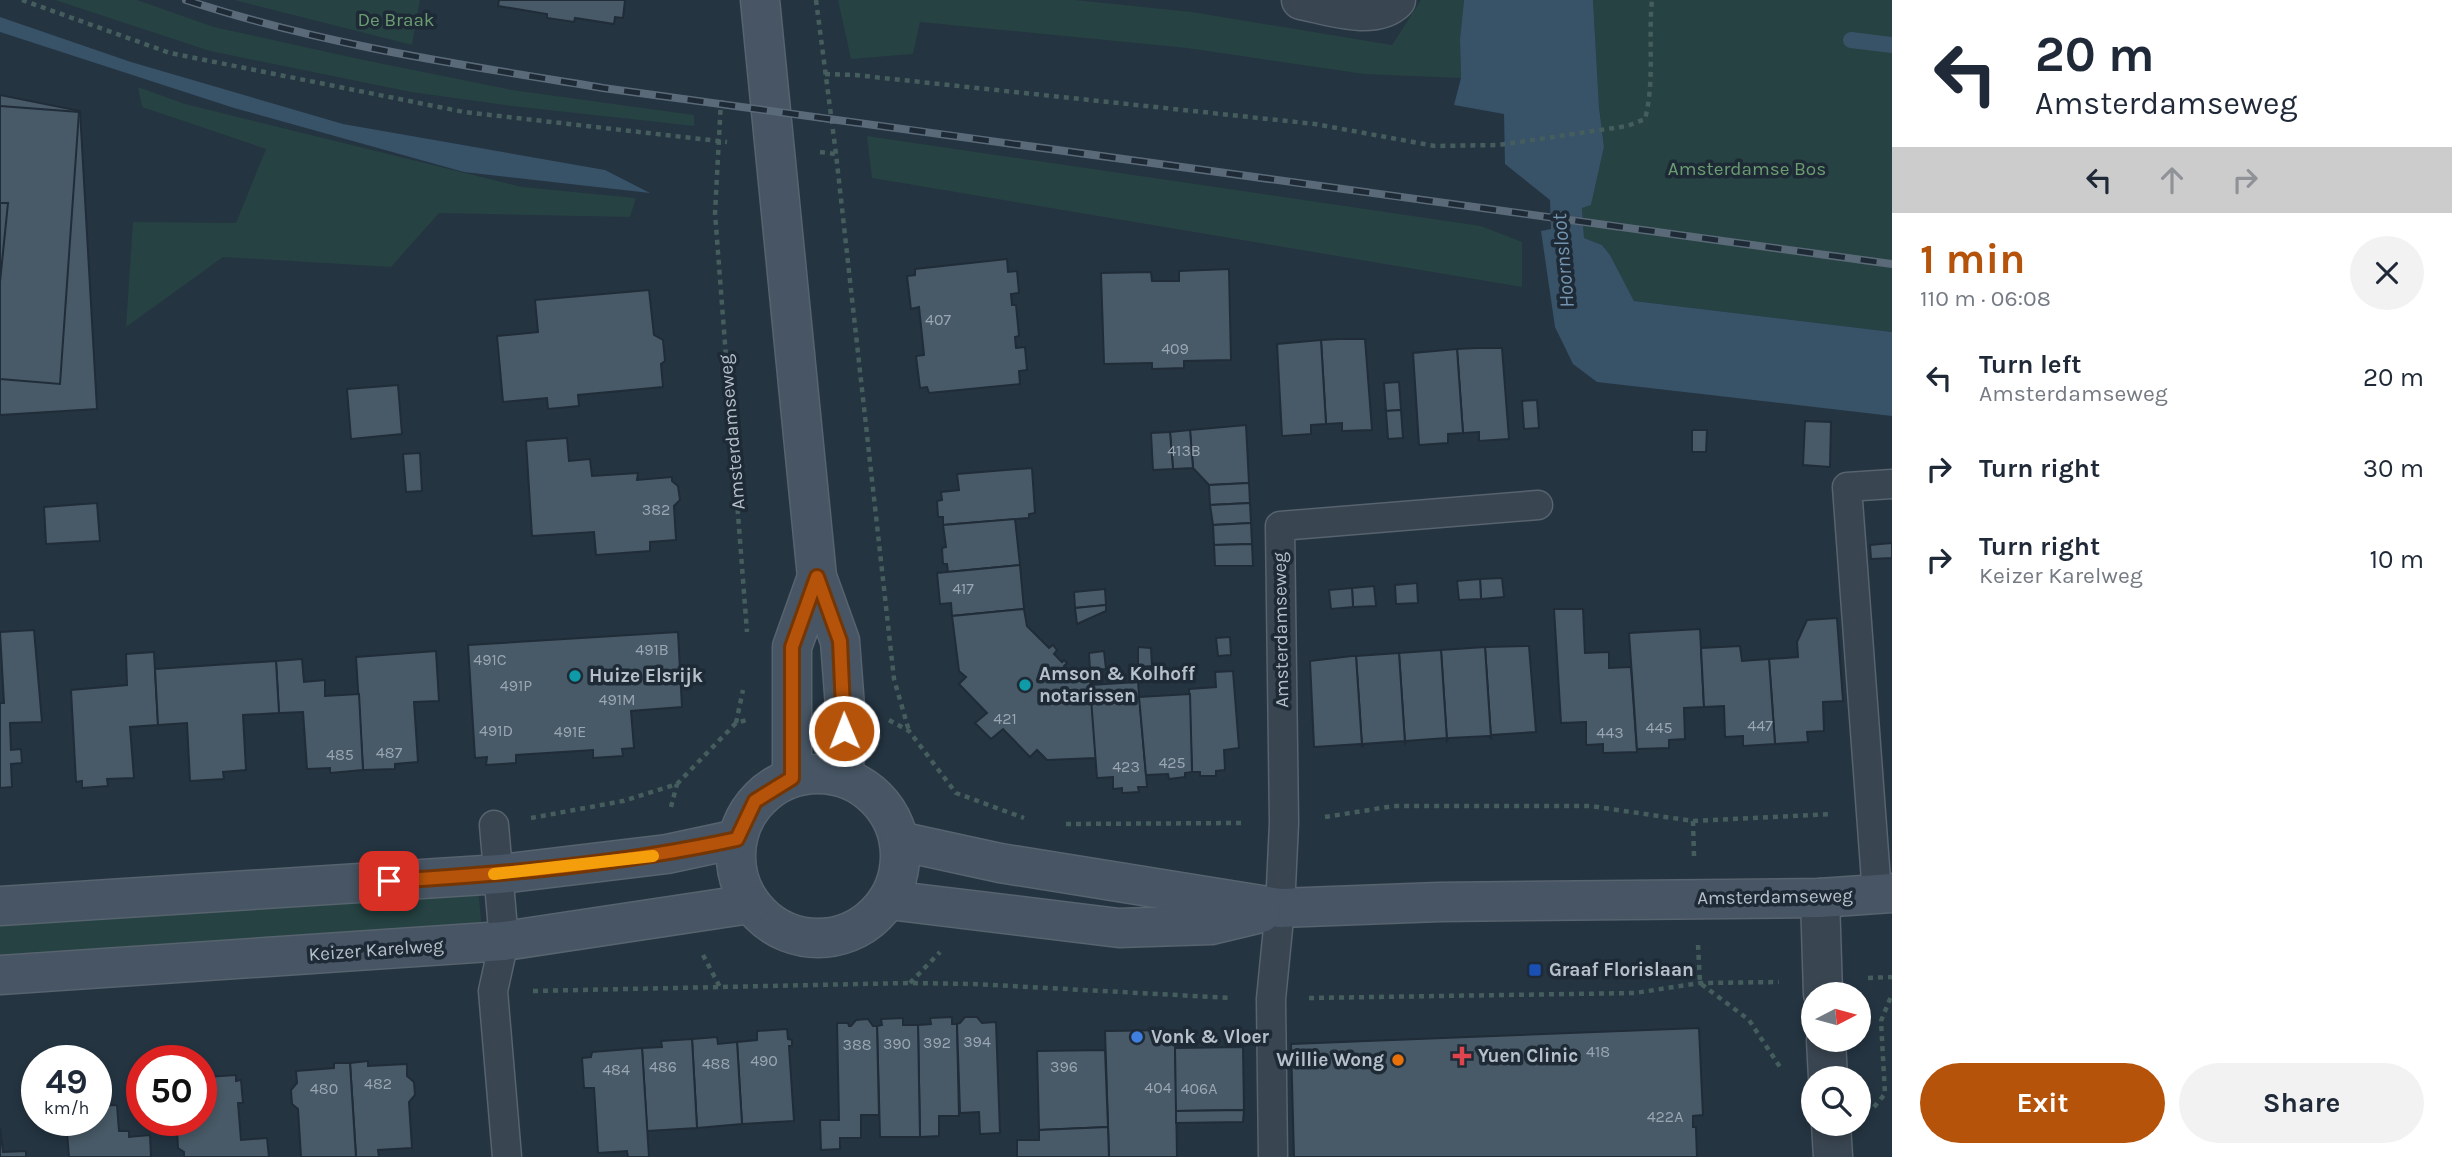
<!DOCTYPE html>
<meta charset="utf-8">
<style>
:root{--surface:#fff;--page:#f2f2f3;--text:#1f2937;--muted:#747a83;--accent:#b45309}
body{margin:0;font-family:Karla,sans-serif;background:var(--page);color:var(--text);height:100vh;display:flex;flex-direction:column;font-size:26px;white-space:nowrap}
*{box-sizing:border-box;margin:0}
p{font-size:23px;color:var(--muted)}
.icon{flex:none;width:38px;height:38px;fill:none;stroke:currentColor;stroke-width:2;stroke-linecap:round;stroke-linejoin:round}
.map{position:relative;flex:1;overflow:hidden}
.drawer{display:flex;flex-direction:column;background:var(--surface);width:560px}
.drawer>*{flex:none}
.top-card{background:#fff;color:var(--text);overflow:hidden}
.needle{width:46px;rotate:84deg}
.tools{position:absolute;left:1801px;top:982px;display:grid;gap:14px}
.tools a{display:grid;place-items:center;width:70px;height:70px;border-radius:50%;background:var(--surface);box-shadow:0 4px 10px #0003;font-size:35px}
.speed{position:absolute;left:21px;top:1045px;display:flex;gap:14px;font-size:35px;font-weight:700;text-align:center}
.speed>*{display:grid;place-content:center;width:91px;height:91px;border-radius:50%;background:var(--surface);box-shadow:0 4px 10px #0003;line-height:1}
.speed small{font-size:18px;font-weight:400}
.speed .limit{border:10px solid #d22;background:#fff;color:#111}
.pin{position:absolute;display:grid;place-items:center;width:60px;height:60px;color:#fff;margin:-30px;border-radius:14px;box-shadow:0 4px 10px #0006}
.me{position:absolute;width:77px;margin:-38px;rotate:359deg;stroke-linejoin:round;filter:drop-shadow(0 0 5px #0008)}
.turn{display:flex;align-items:center;gap:24px;height:147px;padding:0 28px;font-size:32px}
.turn .icon{width:91px;height:91px;stroke-width:2.5}
.turn b{display:block;font-size:49px;line-height:60px}
.lanes{display:flex;align-items:center;height:66px;padding:0 28px;background:#0003;justify-content:center;gap:35px;direction:ltr}
.lanes .off{opacity:.35}
.round{display:grid;place-items:center;flex:none;width:74px;height:74px;border-radius:37px;background:var(--page)}
.head{display:flex;align-items:center;justify-content:space-between;height:119px;padding:0 28px}
h1{font-size:42px;font-weight:700;line-height:52px;color:var(--accent)}
.button{display:flex;gap:14px;margin-top:auto;padding:14px 28px}
.button a{flex:1;height:80px;border-radius:42px;background:var(--accent);color:#fff;font-size:28px;font-weight:700;line-height:80px;text-align:center}
.button a+a{background:var(--page);color:var(--text)}
ul{padding:0;list-style:none}
li{display:flex;align-items:center;gap:21px;height:91px;padding:0 28px}
li div{flex:1}
li b{display:block;font-size:26px}
li em{font-style:normal}
main{display:flex;flex:1;min-height:0}
.map>svg:first-child{display:block}
.green{fill:#264242}
.water{fill:#385268}
.lines{fill:none;stroke-linecap:round;stroke-linejoin:round}
.stream{stroke:#385268;stroke-width:16}
.building{fill:#485a67;stroke:#202c38;stroke-width:2}
.service-casing{stroke:#57636e;stroke-width:31}
.minor-casing{stroke:#57636e;stroke-width:41}
.tertiary-casing{stroke:#57636e;stroke-width:41}
.secondary-casing{stroke:#57636e;stroke-width:41}
.path{stroke:#455e5d;stroke-width:4.5;stroke-dasharray:5 5;stroke-linecap:butt}
.service{stroke:#394551;stroke-width:28}
.minor{stroke:#394551;stroke-width:38}
.tertiary{stroke:#394551;stroke-width:38}
.secondary{stroke:#475564;stroke-width:38}
.rail-casing{stroke:#5b6a78;stroke-width:8}
.rail{stroke:#1e2a36;stroke-width:5;stroke-dasharray:16;stroke-linecap:butt}
.route-casing{stroke:#753606;stroke-width:18}
.route{stroke:#b45309;stroke-width:12}
.slow{stroke:#f59e0b;stroke-width:12}
.culture-dot{fill:#0f9aa8;stroke:#1e2a36;stroke-width:2.5}
.transit-dot{fill:#1a4fb4;stroke:#1e2a36;stroke-width:2.5}
.shop-dot{fill:#3f7fe0;stroke:#1e2a36;stroke-width:2.5}
.health-dot{fill:#e0444e;stroke:#1e2a36;stroke-width:2.5}
.food-dot{fill:#e8710a;stroke:#1e2a36;stroke-width:2.5}
.labels{text-anchor:middle;dominant-baseline:central;stroke-width:7;stroke-linejoin:round;paint-order:stroke}
.number-label{font-size:16px;fill:#9aa6b2}
.park-label{font-size:19px;fill:#6c9d71;stroke:#1e2a36}
.street-label{font-size:19px;fill:#b5c0cb;stroke:#1e2a36}
.poi-label{font-size:19px;font-weight:bold;fill:#b5c0cb;stroke:#1e2a36;text-anchor:start}
.water-label{font-size:21px;font-style:italic;fill:#7495af;stroke:#1e2a36}
</style>
<main>
<div class="map">
<svg width="1892" height="1157" viewBox="0 0 1892 1157">
<rect width="100%" height="100%" fill="#243441"/>
<!-- green -->
<g class="green">
<polygon points="55,0 137,0 214,27 359,59 512,90 694,115 694,126 512,106 411,92 210,51"/>
<polygon points="234,0 420,0 412,45"/>
<polygon points="838,0 1075,0 1192,12 1392,45 1421,0 1464,0 1460,39 1461,78 1364,74 1187,48 920,22 913,54 851,59"/>
<polygon points="1593,0 1892,0 1892,332 1634,301 1610,255 1602,245 1584,238 1582,208 1591,205 1604,147 1599,107"/>
<polygon points="138,87 185,104 522,187 636,198 630,217 439,213 391,267 223,257 126,327 133,222 236,223 266,149 142,107"/>
<polygon points="867,136 1481,226 1522,242 1522,287 872,178"/>
<polygon points="478,887 482,930 0,958 0,923"/>
</g>
<!-- water -->
<g class="water">
<polygon points="1464,0 1593,0 1599,107 1604,147 1591,205 1582,208 1584,238 1602,245 1610,255 1634,301 1892,332 1892,416 1597,382 1573,364 1555,327 1541,231 1551,229 1550,200 1505,164 1504,114 1454,105 1461,78 1460,39"/>
<polygon points="0,17 131,62 343,124 605,170 650,193 464,172 234,108 0,32"/>
</g>
<g class="lines">
<!-- stream -->
<polyline class="stream" points="1851,40 1892,45"/>
</g>
<!-- building -->
<g class="building">
<polygon points="499,0 625,0 623,18 615,17 614,24 575,18 574,22 547,18 547,14 498,6"/>
<polygon points="0,95 80,111 97,409 0,415"/>
<polygon points="0,106 79,112 60,384 0,379 0,282 8,203 0,203"/>
<polygon points="1007,259 1008,272 1017,271 1019,293 1011,294 1012,305 1016,305 1019,336 1015,337 1016,348 1025,347 1027,370 1019,371 1020,384 929,393 927,387 920,388 916,356 924,355 919,307 911,309 907,276 915,275 915,269"/>
<polygon points="1229,269 1231,360 1184,361 1184,368 1152,369 1152,363 1104,364 1101,273 1151,272 1152,281 1179,281 1179,271"/>
<polygon points="649,290 654,335 663,340 665,361 661,364 663,387 578,395 579,406 548,409 547,398 503,402 497,336 538,332 535,300"/>
<polygon points="1339,339 1365,339 1372,430 1342,431 1342,423 1326,424 1321,340"/>
<polygon points="1321,340 1326,424 1311,425 1311,434 1282,436 1277,344"/>
<polygon points="1477,348 1502,348 1509,439 1479,441 1479,432 1463,433 1457,349"/>
<polygon points="1457,349 1463,433 1448,434 1448,443 1419,445 1413,353"/>
<polygon points="1399,382 1401,410 1386,411 1384,383"/>
<polygon points="398,385 402,434 351,439 347,389"/>
<polygon points="1537,400 1539,428 1524,429 1522,401"/>
<polygon points="1401,410 1403,438 1388,439 1386,411"/>
<polygon points="1805,421 1831,422 1830,467 1803,465"/>
<polygon points="1246,425 1249,483 1209,485 1193,468 1190,430"/>
<polygon points="1190,430 1193,468 1173,469 1170,432"/>
<polygon points="1692,430 1707,430 1706,452 1692,452"/>
<polygon points="1170,432 1173,469 1153,470 1151,433"/>
<polygon points="567,438 569,461 590,459 592,476 638,473 637,480 672,477 672,481 678,486 680,500 674,506 676,540 650,542 650,551 596,555 594,532 532,536 526,441"/>
<polygon points="420,453 422,491 406,492 403,454"/>
<polygon points="1032,468 1035,513 1029,514 1029,518 943,525 943,517 938,517 937,501 942,500 941,492 959,490 957,474"/>
<polygon points="1249,483 1250,503 1210,505 1209,485"/>
<polygon points="97,503 100,541 46,544 44,507"/>
<polygon points="1250,503 1251,523 1213,525 1210,505"/>
<polygon points="1015,519 1020,565 948,572 947,564 943,564 942,548 946,547 943,525"/>
<polygon points="1251,523 1252,544 1214,545 1213,525"/>
<polygon points="1892,543 1892,558 1871,559 1870,545"/>
<polygon points="1252,544 1253,566 1215,566 1214,545"/>
<polygon points="1020,565 1024,609 952,616 951,603 940,604 937,573"/>
<polygon points="1502,578 1504,597 1481,599 1480,579"/>
<polygon points="1480,579 1481,599 1459,600 1457,581"/>
<polygon points="1417,583 1418,603 1396,604 1395,585"/>
<polygon points="1374,586 1376,606 1353,607 1352,588"/>
<polygon points="1352,588 1353,607 1331,609 1329,590"/>
<polygon points="1105,589 1106,605 1075,608 1074,592"/>
<polygon points="1106,605 1106,611 1077,624 1075,608"/>
<polygon points="1024,609 1027,626 1049,648 1053,645 1057,650 1054,654 1062,662 1064,660 1067,663 1064,666 1075,678 1090,676 1096,758 1047,760 1037,750 1030,757 1003,729 991,739 975,723 987,713 959,684 966,677 959,671 952,616"/>
<polygon points="1554,609 1583,609 1585,653 1609,652 1609,668 1631,667 1637,752 1603,753 1603,744 1586,745 1586,722 1561,723"/>
<polygon points="1837,618 1843,701 1823,702 1824,731 1807,732 1808,742 1775,744 1769,659 1798,657 1797,642 1807,620"/>
<polygon points="1700,629 1704,707 1684,708 1685,739 1669,740 1669,748 1637,749 1629,633"/>
<polygon points="34,630 42,722 10,723 11,750 21,749 22,763 11,764 12,787 0,788 0,703 4,703 0,632"/>
<polygon points="678,632 682,707 631,711 634,748 622,749 623,756 593,758 593,750 516,755 516,763 486,765 487,757 475,758 468,645"/>
<polygon points="1230,637 1231,655 1218,656 1216,638"/>
<polygon points="1529,646 1536,732 1491,735 1491,738 1485,647"/>
<polygon points="1740,646 1742,661 1769,659 1775,744 1743,746 1743,736 1725,737 1724,706 1704,707 1701,648"/>
<polygon points="1138,647 1151,648 1152,666 1138,667"/>
<polygon points="1485,647 1491,738 1489,736 1449,738 1447,741 1441,650"/>
<polygon points="1441,650 1447,741 1446,738 1406,741 1405,743 1399,653"/>
<polygon points="436,651 439,701 414,702 418,762 395,764 395,769 363,770 356,657"/>
<polygon points="1104,651 1106,669 1090,670 1089,653"/>
<polygon points="154,652 158,725 130,727 134,778 107,779 108,786 82,788 82,781 76,782 71,690 127,685 126,654"/>
<polygon points="1399,653 1405,743 1404,741 1363,744 1363,746 1362,746 1356,656"/>
<polygon points="1352,656 1356,656 1362,746 1360,744 1314,747 1310,661"/>
<polygon points="302,659 304,682 325,680 325,696 359,694 363,770 330,773 330,768 307,769 303,712 279,713 276,661"/>
<polygon points="276,661 279,713 243,715 246,770 223,772 224,779 190,781 187,723 158,725 155,669"/>
<polygon points="1233,671 1239,748 1224,750 1225,770 1216,771 1216,776 1200,776 1200,772 1192,772 1189,689 1216,687 1215,672"/>
<polygon points="1138,682 1147,787 1138,787 1139,792 1122,793 1122,788 1113,789 1113,777 1097,778 1090,685"/>
<polygon points="1190,694 1192,772 1185,773 1185,777 1169,779 1168,774 1146,775 1139,697"/>
<polygon points="952,1017 952,1024 957,1024 959,1116 939,1116 939,1136 920,1137 918,1025 931,1024 930,1018"/>
<polygon points="965,1017 977,1017 982,1023 996,1022 1000,1133 980,1134 979,1112 960,1113 957,1024 960,1023"/>
<polygon points="903,1018 903,1025 918,1025 920,1137 880,1137 877,1026 882,1025 881,1019"/>
<polygon points="868,1019 873,1026 877,1026 879,1115 861,1115 861,1138 840,1138 840,1149 821,1150 820,1120 839,1120 837,1023 848,1023 849,1026 851,1026 856,1020"/>
<polygon points="1699,1028 1703,1115 1693,1116 1693,1127 1696,1127 1696,1130 1697,1157 1294,1157 1291,1044"/>
<polygon points="787,1029 788,1039 792,1040 792,1046 789,1046 794,1121 742,1124 737,1042 757,1040 757,1031"/>
<polygon points="1175,1030 1177,1157 1109,1157 1105,1031"/>
<polygon points="717,1037 718,1044 737,1042 742,1124 697,1128 692,1039"/>
<polygon points="692,1039 697,1128 647,1131 642,1048 662,1047 661,1041"/>
<polygon points="1243,1047 1244,1110 1176,1111 1175,1048"/>
<polygon points="642,1048 649,1157 628,1157 627,1151 598,1153 594,1088 584,1088 582,1058 591,1057 592,1052"/>
<polygon points="1105,1050 1108,1127 1039,1130 1037,1051"/>
<polygon points="368,1061 368,1066 407,1064 407,1076 414,1082 415,1095 409,1102 412,1148 378,1150 379,1157 356,1157 350,1063"/>
<polygon points="334,1063 350,1063 356,1157 301,1157 298,1109 292,1104 291,1090 297,1083 296,1071 334,1068"/>
<polygon points="201,1071 207,1077 236,1075 236,1081 241,1080 243,1103 238,1103 241,1140 267,1138 269,1157 184,1157 184,1152 178,1148 177,1130 182,1126 182,1120 201,1120"/>
<polygon points="117,1105 119,1131 129,1131 129,1137 150,1135 151,1157 69,1157 66,1120 96,1120 96,1106"/>
<polygon points="1244,1110 1243,1122 1176,1123 1176,1111"/>
<polygon points="1108,1127 1109,1157 1017,1157 1017,1140 1039,1140 1039,1130"/>
<polygon points="0,1128 3,1152 26,1151 26,1157 0,1157"/>
</g>
<g class="lines">
<defs>
<g id="service">
<polyline points="494,825 504,941 493,991 507,1157"/>
<polyline points="1877,894 1847,487 1892,484"/>
<polyline points="1273,1157 1271,999 1280,908 1284,823 1280,526 1538,505"/>
</g>
<path id="minor" d="M 1301,0 C 1328,5 1374,22 1396,0"/>
<g id="tertiary">
<polyline points="1820,898 1823,994"/>
<polyline points="1826,1040 1828,1078"/>
<polyline points="1831,1124 1833,1157"/>
</g>
<g id="secondary">
<polyline points="760,0 817,577 840,641 845,707 844,777"/>
<circle cx="818" cy="856" r="82"/>
<polyline points="792,777 792,647 817,577"/>
<polyline points="899,841 1000,863 1280,908 1439,902 1820,898 1892,893"/>
<polyline points="889,900 1119,928 1211,925 1261,913"/>
<polyline points="0,906 500,874 667,854 737,839"/>
<polyline points="0,975 504,941 750,904"/>
</g>
</defs>
<!-- service casing -->
<use href="#service" class="service-casing"/>
<!-- minor casing -->
<use href="#minor" class="minor-casing"/>
<!-- tertiary casing -->
<use href="#tertiary" class="tertiary-casing"/>
<!-- secondary casing -->
<use href="#secondary" class="secondary-casing"/>
<!-- path -->
<g class="path">
<polyline points="22,0 170,53 464,112 727,142"/>
<polyline points="816,0 836,154 894,679 909,731"/>
<path d="M 825,74 L 855,75 L 1315,124 L 1435,146 L 1499,145 L 1627,126 L 1645,119 C 1655,81 1648,39 1652,0"/>
<polyline points="721,100 715,213 747,632"/>
<polyline points="820,152 836,154"/>
<polyline points="889,720 909,731 956,793 1024,818"/>
<polyline points="736,723 743,690"/>
<polyline points="671,807 677,784"/>
<polyline points="1325,817 1394,806 1590,806 1693,821 1832,814"/>
<polyline points="531,818 623,801 677,784 736,723 747,720"/>
<polyline points="1693,821 1694,856"/>
<polyline points="1066,824 1243,823"/>
<polyline points="1698,945 1700,983 1749,1020 1780,1067"/>
<polyline points="703,955 721,989"/>
<polyline points="1868,978 1892,977"/>
<polyline points="910,983 940,952"/>
<polyline points="533,991 909,983 974,984 1231,998"/>
<polyline points="1309,998 1635,993 1700,983 1779,982"/>
<polyline points="1874,1107 1885,1094 1881,1021 1892,994"/>
</g>
<!-- service -->
<use href="#service" class="service"/>
<!-- minor -->
<use href="#minor" class="minor"/>
<!-- tertiary -->
<use href="#tertiary" class="tertiary"/>
<!-- secondary -->
<use href="#secondary" class="secondary"/>
<defs>
<path id="rail" d="M 186,0 C 322,45 463,65 603,88 L 1892,264"/>
</defs>
<!-- rail casing -->
<use href="#rail" class="rail-casing"/>
<!-- rail -->
<use href="#rail" class="rail"/>
</g>
<g class="lines">
<defs>
<path id="route" d="M 389,881 C 506,874 622,864 737,839 L 755,801 L 792,778 L 792,647 L 817,577 L 840,641 L 844,731"/>
</defs>
<!-- route casing -->
<use href="#route" class="route-casing"/>
<!-- route -->
<use href="#route" class="route"/>
<!-- slow -->
<polyline class="slow" points="494,874 653,856"/>
</g>
<!-- markers -->
<g class="culture-dot">
<circle cx="575" cy="676" r="7"/>
<circle cx="1025" cy="685" r="7"/>
</g>
<rect class="transit-dot" x="1528" y="963" width="14" height="14" rx="3.5"/>
<circle class="shop-dot" cx="1137" cy="1037" r="7"/>
<path class="health-dot" d="M1458.5 1045.5h7v7h7v7h-7v7h-7v-7h-7v-7h7z"/>
<circle class="food-dot" cx="1398" cy="1060" r="7"/>
<g class="labels">
<!-- number labels -->
<g class="number-label">
<text x="938" y="319">407</text>
<text x="1175" y="348">409</text>
<text x="1184" y="450">413B</text>
<text x="656" y="509">382</text>
<text x="963" y="588">417</text>
<text x="652" y="649">491B</text>
<text x="490" y="659">491C</text>
<text x="516" y="685">491P</text>
<text x="617" y="699">491M</text>
<text x="1005" y="718">421</text>
<text x="1760" y="725">447</text>
<text x="1659" y="727">445</text>
<text x="496" y="730">491D</text>
<text x="570" y="731">491E</text>
<text x="1610" y="732">443</text>
<text x="389" y="752">487</text>
<text x="340" y="754">485</text>
<text x="1172" y="762">425</text>
<text x="1126" y="766">423</text>
<text x="977" y="1041">394</text>
<text x="937" y="1042">392</text>
<text x="897" y="1043">390</text>
<text x="857" y="1044">388</text>
<text x="1598" y="1051">418</text>
<text x="764" y="1060">490</text>
<text x="716" y="1063">488</text>
<text x="663" y="1066">486</text>
<text x="1064" y="1066">396</text>
<text x="616" y="1069">484</text>
<text x="378" y="1083">482</text>
<text x="1158" y="1087">404</text>
<text x="324" y="1088">480</text>
<text x="1199" y="1088">406A</text>
<text x="1665" y="1116">422A</text>
</g>
<!-- park labels -->
<g class="park-label">
<text x="396" y="20">De Braak</text>
<text x="1747" y="169">Amsterdamse Bos</text>
</g>
<!-- street labels -->
<g class="street-label">
<text transform="translate(732 432) rotate(-95)">Amsterdamseweg</text>
<text transform="translate(1281 630) rotate(-91)">Amsterdamseweg</text>
<text transform="translate(1775 897) rotate(-1)">Amsterdamseweg</text>
<text transform="translate(376 950) rotate(-4)">Keizer Karelweg</text>
</g>
<!-- poi labels -->
<g class="poi-label">
<text x="1039" y="674">Amson &amp; Kolhoff<tspan x="1039" dy="22">notarissen</tspan></text>
<text x="589" y="676">Huize Elsrijk</text>
<text x="1549" y="970">Graaf Florislaan</text>
<text x="1151" y="1037">Vonk &amp; Vloer</text>
<text x="1478" y="1056">Yuen Clinic</text>
<text x="1384" y="1060" text-anchor="end">Willie Wong</text>
</g>
<!-- water labels -->
<g class="water-label">
<text transform="translate(1563 261) rotate(-95)">Hoornsloot</text>
</g>
</g>
</svg>
<div class="tools">
<a><svg class="needle" viewBox="-14 -14 28 28"><path d="M0-13l5 13h-10z" fill="#e53935"/><path d="M0 13l5-13h-10z" fill="#747a83"/></svg></a>
<a><svg class="icon" aria-label="search" viewBox="0 0 24 24"><circle cx="10" cy="10" r="6"/><path d="M15 15l6 6"/></svg></a>
</div>
<div class="speed"><div>49<small>km/h</small></div><div class="limit">50</div></div>
<div class="pin" style="left:389px;top:881px;background:#d93025"><svg class="icon" aria-label="arrive" viewBox="0 0 24 24"><path d="M6 21V4h12l-3 4 3 4H6"/></svg></div>
<svg class="me" style="left:844px;top:731px" viewBox="-20 -20 40 40"><circle r="17" fill="#b45309" stroke="#fff" stroke-width="3"/><path d="M0-11L8 9 0 5-8 9z" fill="#fff"/></svg>
</div>
<section class="drawer">
<div class="top-card">
<div class="turn"><svg class="icon" aria-label="left" viewBox="0 0 24 24"><path d="M17 20v-9H6M10 6l-5 5 5 5"/></svg><div><b>20 m</b>Amsterdamseweg</div></div>
<div class="lanes"><svg class="icon" aria-label="left" viewBox="0 0 24 24"><path d="M17 20v-9H6M10 6l-5 5 5 5"/></svg><svg class="icon off" aria-label="ahead" viewBox="0 0 24 24"><path d="M12 20V5M6 11l6-6 6 6"/></svg><svg class="icon off" aria-label="right" viewBox="0 0 24 24"><path d="M7 20v-9h11M14 6l5 5-5 5"/></svg></div>
</div>
<div class="head"><div><h1>1 min</h1><p>110 m · 06:08</p></div><a class="round"><svg class="icon" aria-label="close" viewBox="0 0 24 24"><path d="M6 6l12 12M18 6L6 18"/></svg></a></div>
<ul>
<li><svg class="icon" aria-label="left" viewBox="0 0 24 24"><path d="M17 20v-9H6M10 6l-5 5 5 5"/></svg><div><b>Turn left</b><p>Amsterdamseweg</p></div><em>20 m</em></li>
<li><svg class="icon" aria-label="right" viewBox="0 0 24 24"><path d="M7 20v-9h11M14 6l5 5-5 5"/></svg><div><b>Turn right</b></div><em>30 m</em></li>
<li><svg class="icon" aria-label="right" viewBox="0 0 24 24"><path d="M7 20v-9h11M14 6l5 5-5 5"/></svg><div><b>Turn right</b><p>Keizer Karelweg</p></div><em>10 m</em></li>
</ul>
<div class="button"><a>Exit</a><a>Share</a></div>
</section>
</main>
